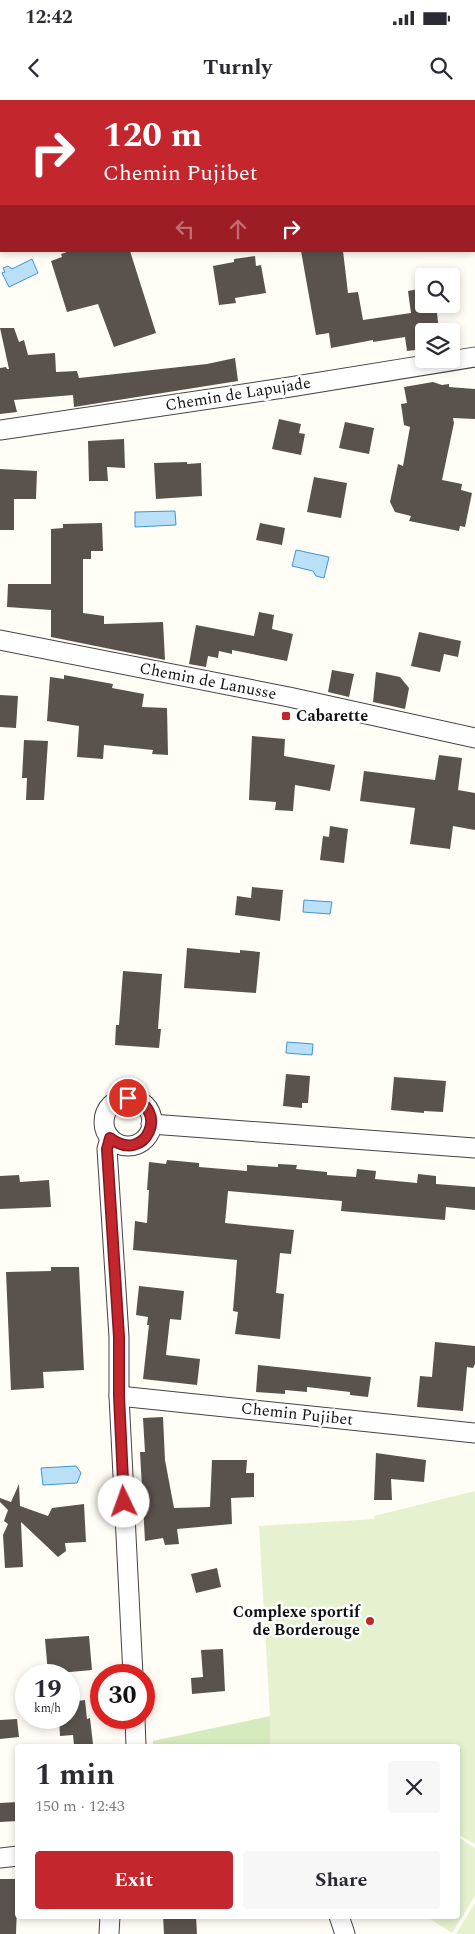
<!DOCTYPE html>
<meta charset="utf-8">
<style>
:root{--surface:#fff;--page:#f7f7f7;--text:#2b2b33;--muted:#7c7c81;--accent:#c4262e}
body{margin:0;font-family:Spectral,serif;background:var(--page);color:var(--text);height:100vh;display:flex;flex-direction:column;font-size:19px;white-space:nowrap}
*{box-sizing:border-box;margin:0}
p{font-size:16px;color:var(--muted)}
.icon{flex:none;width:28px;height:28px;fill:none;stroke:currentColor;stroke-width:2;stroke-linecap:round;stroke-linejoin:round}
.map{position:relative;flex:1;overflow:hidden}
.details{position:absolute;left:15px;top:1644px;width:445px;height:175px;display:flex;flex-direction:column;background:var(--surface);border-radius:5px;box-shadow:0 2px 8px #0003}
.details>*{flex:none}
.guide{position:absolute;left:0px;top:0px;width:475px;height:152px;box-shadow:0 2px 8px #0003;background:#c4262e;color:#fff;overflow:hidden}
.controls{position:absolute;left:415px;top:168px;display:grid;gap:10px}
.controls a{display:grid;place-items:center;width:45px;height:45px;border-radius:5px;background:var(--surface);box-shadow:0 2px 8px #0003;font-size:25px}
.speed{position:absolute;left:15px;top:1564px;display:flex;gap:10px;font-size:25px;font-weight:700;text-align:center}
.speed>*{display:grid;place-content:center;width:65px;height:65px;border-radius:50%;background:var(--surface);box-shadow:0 2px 8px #0003;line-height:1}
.speed small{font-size:12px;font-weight:400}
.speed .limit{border:8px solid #d22;background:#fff;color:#111}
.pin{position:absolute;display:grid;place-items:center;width:42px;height:42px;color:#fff;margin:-21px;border:2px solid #fff;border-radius:50%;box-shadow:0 1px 5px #0007}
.me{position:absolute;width:55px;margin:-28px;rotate:357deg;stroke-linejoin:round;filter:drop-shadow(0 0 4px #0008)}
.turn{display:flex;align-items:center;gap:18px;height:105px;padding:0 20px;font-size:22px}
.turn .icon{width:65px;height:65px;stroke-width:2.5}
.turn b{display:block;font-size:35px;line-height:42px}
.lanes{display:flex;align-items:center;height:48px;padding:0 20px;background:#0003;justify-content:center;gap:25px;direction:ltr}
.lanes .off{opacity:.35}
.round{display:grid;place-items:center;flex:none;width:52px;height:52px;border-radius:5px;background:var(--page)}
.head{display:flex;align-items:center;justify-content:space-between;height:85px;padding:0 20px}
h1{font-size:30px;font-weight:700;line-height:38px}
.primary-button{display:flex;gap:10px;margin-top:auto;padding:10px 20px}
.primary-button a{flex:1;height:58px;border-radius:5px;background:var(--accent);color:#fff;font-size:20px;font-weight:700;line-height:58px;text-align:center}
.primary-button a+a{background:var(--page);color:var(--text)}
.status{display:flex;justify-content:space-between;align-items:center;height:35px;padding:0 25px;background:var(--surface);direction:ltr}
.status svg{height:14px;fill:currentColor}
header{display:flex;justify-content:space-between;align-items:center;height:65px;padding:0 20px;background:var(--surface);font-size:22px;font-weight:700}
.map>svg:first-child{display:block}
.green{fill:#d5ebbd}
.pitch{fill:#e6f2cf}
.water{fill:#b9e0f7;stroke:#3f96cf}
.building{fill:#5a524d}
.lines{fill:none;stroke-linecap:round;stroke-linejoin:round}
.minor-casing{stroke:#444;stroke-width:21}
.minor{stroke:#fff;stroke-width:19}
.route-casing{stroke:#7f191e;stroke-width:12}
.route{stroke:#c4262e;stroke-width:9}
.poi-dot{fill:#c4262e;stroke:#fff;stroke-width:2}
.labels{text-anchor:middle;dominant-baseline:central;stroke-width:5;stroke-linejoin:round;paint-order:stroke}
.street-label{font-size:16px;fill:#111;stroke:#fff}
.poi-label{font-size:16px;font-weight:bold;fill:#111;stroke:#fff;text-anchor:start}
</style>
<div class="status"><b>12:42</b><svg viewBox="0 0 49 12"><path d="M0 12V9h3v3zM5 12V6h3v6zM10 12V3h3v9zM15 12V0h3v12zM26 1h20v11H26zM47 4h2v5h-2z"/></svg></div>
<header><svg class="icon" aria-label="back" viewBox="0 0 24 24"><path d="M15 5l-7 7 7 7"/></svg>Turnly<svg class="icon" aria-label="search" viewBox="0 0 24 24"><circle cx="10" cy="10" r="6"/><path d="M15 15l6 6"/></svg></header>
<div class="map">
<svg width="475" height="1834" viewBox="0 0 475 1834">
<rect width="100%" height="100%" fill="#fffdf5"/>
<!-- green -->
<polygon class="green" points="270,1616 270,1646 153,1646 153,1641"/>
<!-- pitch -->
<g class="pitch">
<polygon points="475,1391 475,1744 458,1734 458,1646 270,1646 270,1616 259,1426 375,1419 374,1416"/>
<polygon points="458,1737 475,1748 475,1796 452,1833 426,1816 458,1816"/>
<polygon points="475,1803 475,1834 456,1834"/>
</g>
<!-- water -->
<g class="water">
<polygon points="32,159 38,173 9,187 2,173 5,172 3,168 8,166 12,169"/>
<polygon points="175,411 176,425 135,427 135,412"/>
<polygon points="296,450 329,457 324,478 316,476 313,471 292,466"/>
<polygon points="304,800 332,802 330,814 303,812"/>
<polygon points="287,942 313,944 312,955 286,953"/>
<polygon points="76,1366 81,1373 77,1383 43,1385 41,1368"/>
</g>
<!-- building -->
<g class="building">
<polygon points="70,151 130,151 156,233 114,247 98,204 67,212 51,161 62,157 61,154"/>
<polygon points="301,151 343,151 348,193 358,192 363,220 411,213 408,191 424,188 424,204 436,204 439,231 424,231 424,249 407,251 405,237 373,242 373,240 331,248 329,233 316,235"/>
<polygon points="255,156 256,166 261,165 266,193 235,198 236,203 219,205 213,166 234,162 234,159"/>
<polygon points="0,228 14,228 19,242 24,240 28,255 55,253 56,272 77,271 79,278 207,264 235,258 238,281 74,307 73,295 14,300 17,312 0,314 0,268 6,267 7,269 9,269"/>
<polygon points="433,282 442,285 449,284 449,287 475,289 475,319 453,318 454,323 442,380 462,384 461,390 472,393 465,427 460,426 459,431 409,421 411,416 395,412 390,402 398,364 403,366 410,327 404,325 401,304 407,303 404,287"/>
<polygon points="279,319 301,324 299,333 305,334 301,355 272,349"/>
<polygon points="345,322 374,328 369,354 339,348"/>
<polygon points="124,339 125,368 107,367 108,381 89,381 88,341"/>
<polygon points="187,362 187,364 201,363 202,396 156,399 154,363"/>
<polygon points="0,369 37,371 36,399 14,399 14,430 0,430"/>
<polygon points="314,377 347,383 341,418 307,412"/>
<polygon points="102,423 103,451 91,451 91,459 83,459 83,513 104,516 104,524 163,522 165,560 51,537 51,510 7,507 8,484 51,484 51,429 63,428 63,424"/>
<polygon points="260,423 285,428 282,445 256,440"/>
<polygon points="259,512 274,515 272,529 293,534 287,561 232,550 232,554 219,551 218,558 208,556 206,567 189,564 196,525 254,536"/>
<polygon points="419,532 461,541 458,557 444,554 440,572 411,566"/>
<polygon points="332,570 354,574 349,597 328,592"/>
<polygon points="376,572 400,577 409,588 405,609 373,602"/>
<polygon points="64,575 113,584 112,588 144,594 142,607 167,608 168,655 152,654 153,650 104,645 103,659 77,657 79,626 47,621 50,577 64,579"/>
<polygon points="0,595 18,596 16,628 0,627"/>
<polygon points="252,636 285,639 284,656 335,665 330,691 295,685 293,711 275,710 276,702 249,700"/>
<polygon points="24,640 48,641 44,700 26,700 27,678 22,678"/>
<polygon points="439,655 462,658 458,690 475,693 475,730 453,726 450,749 410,744 415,708 360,701 364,671 435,680"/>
<polygon points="330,726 348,729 344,763 320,760 323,736 329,737"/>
<polygon points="252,787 283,790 280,821 235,815 237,796 251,798"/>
<polygon points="187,848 240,853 240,850 260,852 256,893 184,888"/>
<polygon points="123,871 162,874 158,929 161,929 159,948 115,945 116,925 119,925"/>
<polygon points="286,974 310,976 308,1003 302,1003 302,1008 283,1006"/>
<polygon points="394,977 446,981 443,1012 424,1011 424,1013 391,1010"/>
<polygon points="167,1060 199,1063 199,1067 247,1071 247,1065 278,1067 278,1064 297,1065 296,1069 327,1072 327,1075 356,1077 357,1069 376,1071 375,1079 417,1083 418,1074 436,1076 436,1084 475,1087 475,1110 446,1107 445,1120 341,1111 342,1101 228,1091 225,1123 294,1130 291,1154 280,1153 276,1193 284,1194 280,1239 235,1234 238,1212 233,1211 237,1160 133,1150 135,1121 147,1123 149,1090 147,1090 149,1062 166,1064"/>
<polygon points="19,1075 20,1082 49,1080 51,1107 0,1109 0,1076"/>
<polygon points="51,1167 79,1167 84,1270 43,1272 44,1288 11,1290 6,1172 51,1171"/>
<polygon points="139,1186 184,1191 181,1220 170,1219 166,1255 200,1259 197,1285 143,1279 149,1225 147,1225 148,1217 136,1215"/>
<polygon points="435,1242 475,1246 475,1264 473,1268 467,1267 463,1311 417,1307 420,1276 432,1277"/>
<polygon points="258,1265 371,1277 368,1297 350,1295 350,1292 307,1287 307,1292 285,1290 285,1294 256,1292"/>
<polygon points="163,1317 165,1360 174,1408 210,1407 212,1360 247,1360 246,1373 254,1373 254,1397 231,1398 232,1424 177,1429 179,1444 165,1445 163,1438 145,1441 140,1352 145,1352 143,1318"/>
<polygon points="376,1353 426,1360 424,1382 391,1379 392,1400 374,1400"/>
<polygon points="19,1384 20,1406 48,1416 52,1408 84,1404 86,1442 65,1443 66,1451 58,1457 21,1422 23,1467 5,1468 3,1435 8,1424 4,1421 8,1410 0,1402 0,1398 11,1402"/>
<polygon points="217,1468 221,1487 196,1493 191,1474"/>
<polygon points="89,1536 92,1570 48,1574 45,1539"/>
<polygon points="223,1549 225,1591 192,1594 191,1578 203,1577 201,1550"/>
<polygon points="85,1600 87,1619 90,1618 93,1644 74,1645 73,1635 60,1636 59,1618 69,1618 69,1602"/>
<polygon points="17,1619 19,1637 0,1639 0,1620"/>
<polygon points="18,1702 18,1721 0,1722 0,1703"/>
<polygon points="0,1779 18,1779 16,1834 0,1834"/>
<polygon points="163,1816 196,1816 197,1834 164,1834"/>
</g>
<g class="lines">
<defs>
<g id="minor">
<polyline points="27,0 27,1"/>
<polyline points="0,330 290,287 475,257"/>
<polyline points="0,540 289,597 475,638"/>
<circle cx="128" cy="1022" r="24"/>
<polyline points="151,1024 475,1048"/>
<polyline points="110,1038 107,1049 119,1237 119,1296 133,1575"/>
<polyline points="119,1296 475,1333"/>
<polyline points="135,1618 136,1646"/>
<polyline points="0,1758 18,1756"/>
<polyline points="339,1816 345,1834"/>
<polyline points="109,1834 110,1816"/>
</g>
</defs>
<!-- minor casing -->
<use href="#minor" class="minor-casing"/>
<!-- minor -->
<use href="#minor" class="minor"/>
</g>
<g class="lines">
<defs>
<path id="route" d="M 124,1402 L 119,1296 L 119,1237 L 107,1049 L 110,1038 C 146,1066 172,1006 128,998"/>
</defs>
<!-- route casing -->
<use href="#route" class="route-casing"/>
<!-- route -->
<use href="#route" class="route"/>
</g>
<!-- markers -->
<g class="poi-dot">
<rect x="281" y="611" width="10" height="10" rx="2.5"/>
<circle cx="370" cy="1521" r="5"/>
</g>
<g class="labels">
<!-- street labels -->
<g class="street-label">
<text transform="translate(238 294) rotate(-9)">Chemin de Lapujade</text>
<text transform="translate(208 581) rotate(11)">Chemin de Lanusse</text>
<text transform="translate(297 1314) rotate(6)">Chemin Pujibet</text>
</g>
<!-- poi labels -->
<g class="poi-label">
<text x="296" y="616">Cabarette</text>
<text x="360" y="1512" text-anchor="end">Complexe sportif<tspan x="360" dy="18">de Borderouge</tspan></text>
</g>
</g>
</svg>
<div class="controls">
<a><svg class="icon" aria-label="search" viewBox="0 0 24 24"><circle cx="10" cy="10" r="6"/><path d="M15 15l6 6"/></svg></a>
<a><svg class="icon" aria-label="layers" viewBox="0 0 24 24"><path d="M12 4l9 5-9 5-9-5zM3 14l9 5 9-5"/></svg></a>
</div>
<div class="speed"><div>19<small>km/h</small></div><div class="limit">30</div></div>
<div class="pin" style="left:128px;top:998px;background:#d93025"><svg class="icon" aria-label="arrive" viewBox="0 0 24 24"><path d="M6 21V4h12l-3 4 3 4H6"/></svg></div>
<svg class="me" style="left:124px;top:1402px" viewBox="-20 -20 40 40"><circle r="19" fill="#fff"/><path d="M0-13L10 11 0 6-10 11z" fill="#c4262e"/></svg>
<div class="guide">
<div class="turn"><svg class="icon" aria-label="right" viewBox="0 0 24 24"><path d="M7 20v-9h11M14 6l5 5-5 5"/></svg><div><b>120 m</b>Chemin Pujibet</div></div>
<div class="lanes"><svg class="icon off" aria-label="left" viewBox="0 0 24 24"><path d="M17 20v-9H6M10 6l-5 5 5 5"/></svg><svg class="icon off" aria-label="ahead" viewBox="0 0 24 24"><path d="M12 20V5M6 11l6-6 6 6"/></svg><svg class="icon" aria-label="right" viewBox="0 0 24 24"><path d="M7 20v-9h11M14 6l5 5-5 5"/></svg></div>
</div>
<section class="details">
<div class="head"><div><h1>1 min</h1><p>150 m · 12:43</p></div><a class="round"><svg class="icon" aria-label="close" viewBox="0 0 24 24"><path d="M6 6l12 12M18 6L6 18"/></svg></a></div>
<div class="primary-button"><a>Exit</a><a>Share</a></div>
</section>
</div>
